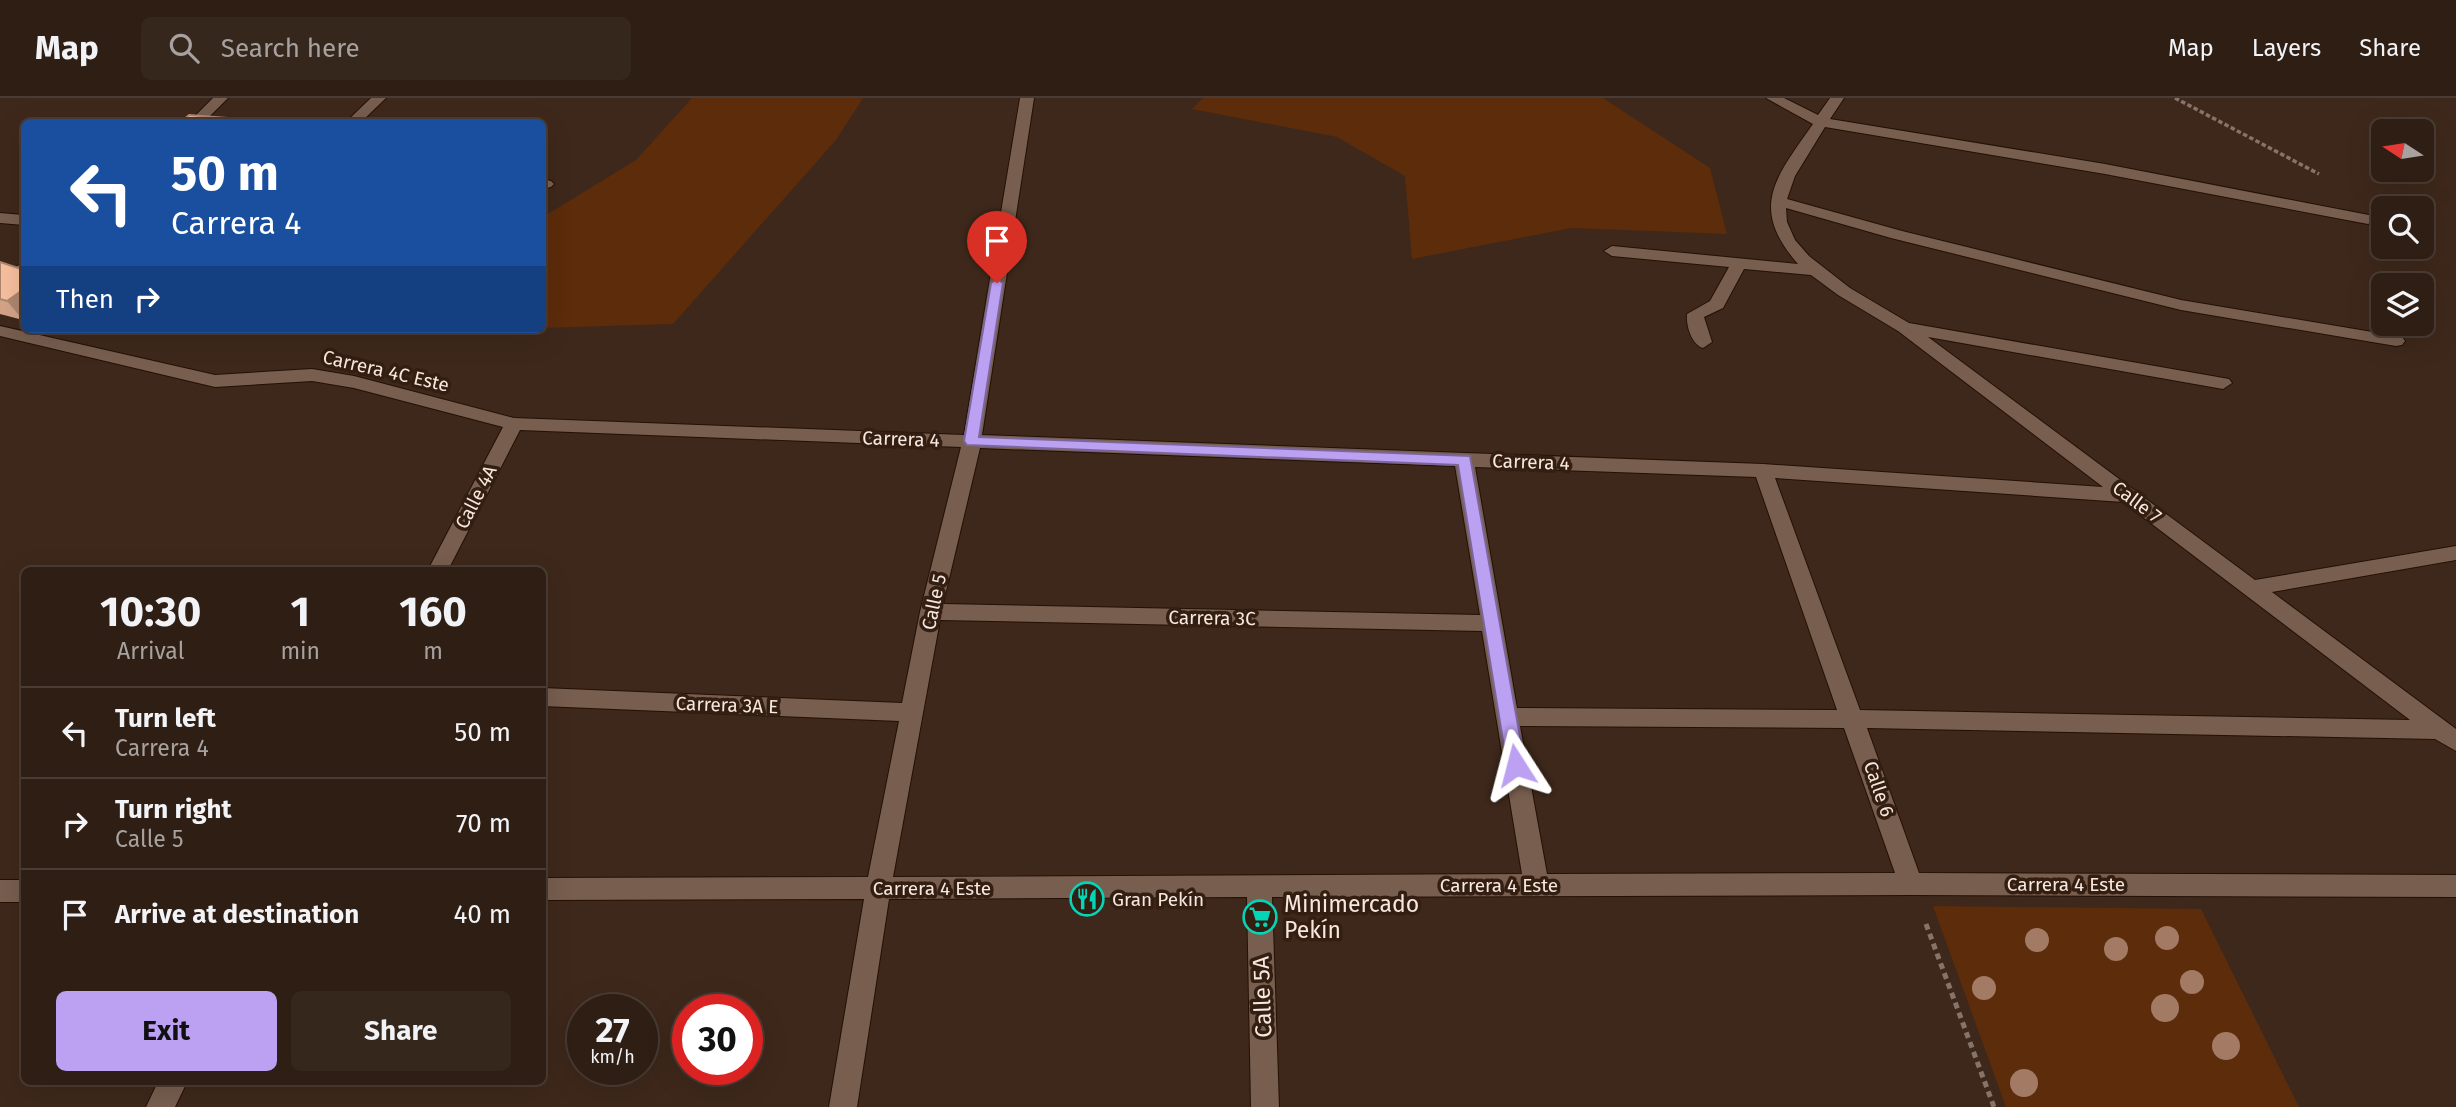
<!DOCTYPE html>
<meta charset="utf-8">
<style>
:root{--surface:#2e1e14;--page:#36271d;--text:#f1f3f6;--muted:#a7a2a0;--line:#493c34;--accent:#bca0f2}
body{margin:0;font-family:"Fira Sans",sans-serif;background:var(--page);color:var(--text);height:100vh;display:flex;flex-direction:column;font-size:26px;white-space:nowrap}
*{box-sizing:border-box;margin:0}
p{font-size:23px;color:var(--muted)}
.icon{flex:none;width:38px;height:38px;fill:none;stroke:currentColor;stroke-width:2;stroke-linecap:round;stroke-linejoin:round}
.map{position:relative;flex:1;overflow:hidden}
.drawer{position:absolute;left:21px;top:469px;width:525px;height:518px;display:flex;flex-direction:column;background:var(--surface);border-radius:10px;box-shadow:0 7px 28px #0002,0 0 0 2px var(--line)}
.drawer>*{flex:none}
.guide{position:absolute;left:21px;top:21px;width:525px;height:214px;border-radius:10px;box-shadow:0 7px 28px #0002,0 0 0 2px var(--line);background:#1a4fa0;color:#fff;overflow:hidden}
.needle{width:46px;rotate:282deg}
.tools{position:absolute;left:2371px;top:21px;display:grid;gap:14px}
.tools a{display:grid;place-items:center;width:63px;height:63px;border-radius:10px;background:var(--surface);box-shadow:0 7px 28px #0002,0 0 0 2px var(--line);font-size:35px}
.speed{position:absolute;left:567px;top:896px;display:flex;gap:14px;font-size:35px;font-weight:700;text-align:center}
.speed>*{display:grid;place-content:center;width:91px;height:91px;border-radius:50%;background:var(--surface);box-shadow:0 7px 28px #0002,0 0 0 2px var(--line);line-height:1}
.speed small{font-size:18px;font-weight:400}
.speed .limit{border:10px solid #d22;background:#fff;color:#111}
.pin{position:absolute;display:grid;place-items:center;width:60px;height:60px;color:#fff;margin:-72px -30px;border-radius:50% 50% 50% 0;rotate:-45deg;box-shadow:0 0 7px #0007}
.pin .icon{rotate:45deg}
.me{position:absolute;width:77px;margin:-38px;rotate:351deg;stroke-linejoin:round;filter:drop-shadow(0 0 5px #0008)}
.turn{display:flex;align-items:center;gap:24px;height:147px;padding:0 35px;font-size:32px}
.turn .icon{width:91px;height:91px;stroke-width:2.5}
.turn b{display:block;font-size:49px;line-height:60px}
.then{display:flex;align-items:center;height:66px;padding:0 35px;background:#0003;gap:14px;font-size:26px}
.eta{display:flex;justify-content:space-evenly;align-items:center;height:119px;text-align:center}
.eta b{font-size:42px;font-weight:700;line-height:49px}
.action{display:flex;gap:14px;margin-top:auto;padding:14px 35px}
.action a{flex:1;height:80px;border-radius:10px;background:var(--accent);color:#111;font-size:28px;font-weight:700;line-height:80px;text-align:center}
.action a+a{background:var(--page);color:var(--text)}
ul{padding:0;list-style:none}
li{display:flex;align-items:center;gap:21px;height:91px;padding:0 35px;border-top:2px solid var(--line)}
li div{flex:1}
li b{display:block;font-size:26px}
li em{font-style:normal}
header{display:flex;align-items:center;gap:42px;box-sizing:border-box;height:98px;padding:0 35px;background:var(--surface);border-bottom:2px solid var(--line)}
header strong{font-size:33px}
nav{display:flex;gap:38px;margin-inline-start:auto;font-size:24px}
.search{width:490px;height:63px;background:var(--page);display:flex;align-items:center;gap:18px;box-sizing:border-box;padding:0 24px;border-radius:10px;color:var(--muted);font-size:26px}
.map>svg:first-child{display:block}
.green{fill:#5c2c0b}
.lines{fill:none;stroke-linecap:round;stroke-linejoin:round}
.minor-casing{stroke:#241005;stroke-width:2}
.path-far1{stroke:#877368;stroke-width:3.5;stroke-dasharray:4.5 2.5;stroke-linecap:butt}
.path{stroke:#877368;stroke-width:5;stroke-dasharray:6 4.5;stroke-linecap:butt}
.minor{fill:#775e4f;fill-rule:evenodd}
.tree{fill:#a37a63}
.wall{fill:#d4a488}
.shaded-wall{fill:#ad866f}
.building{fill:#f7bf9e;stroke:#ad866f;stroke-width:2}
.route{fill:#bca0f2;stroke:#7a689d;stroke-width:2}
.labels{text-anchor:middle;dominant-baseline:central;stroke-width:7;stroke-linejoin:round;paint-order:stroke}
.street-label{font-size:19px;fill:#f6e7df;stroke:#331e11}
.poi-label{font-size:19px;fill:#f6e7df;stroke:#331e11;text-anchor:start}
.near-poi-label{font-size:23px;fill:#f6e7df;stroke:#331e11;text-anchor:start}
.near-street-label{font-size:23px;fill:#f6e7df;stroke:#331e11}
</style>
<header>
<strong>Map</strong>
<div class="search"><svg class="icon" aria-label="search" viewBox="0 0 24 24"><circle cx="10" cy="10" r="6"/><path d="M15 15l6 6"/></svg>Search here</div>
<nav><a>Map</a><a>Layers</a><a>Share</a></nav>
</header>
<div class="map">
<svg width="2456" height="1009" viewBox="0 0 2456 1009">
<rect width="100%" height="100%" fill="#3e281b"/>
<!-- green -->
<g class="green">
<polygon points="692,0 863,0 836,42 673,226 543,230 543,119 636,62"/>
<polygon points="1203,0 1603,0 1710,70 1727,136 1571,130 1412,161 1405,78 1337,39 1192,11"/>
<polygon points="1933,808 2201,811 2299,1009 2006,1009"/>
</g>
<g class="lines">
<defs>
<g id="minor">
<polygon points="213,0 228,0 204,24 189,24"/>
<polygon points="371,0 386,0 361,24 346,24"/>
<path d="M 1020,0 L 1034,0 L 982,337 L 1763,366 L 2103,389 L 1898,233 L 1838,197 L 1811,177 L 1744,171 L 1723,210 L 1704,219 L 1712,244 L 1703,250 C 1691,246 1686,227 1687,216 L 1710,203 L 1729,169 L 1612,158 L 1604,153 L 1612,148 L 1798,166 C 1748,109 1776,79 1813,26 L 1766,0 L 1784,0 L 1818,17 L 1830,0 L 1844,0 L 1830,21 L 2105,66 L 2374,118 L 2376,121 L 2368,126 L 2105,76 L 1825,29 L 1795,78 L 1787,101 L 1902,133 L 2181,202 L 2402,239 L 2405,243 L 2402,247 L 2396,248 L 2181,212 L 1891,140 L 1786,110 L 1787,124 L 1795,142 L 1809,158 L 1850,190 L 1909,225 L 2229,281 L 2232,285 L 2223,291 L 1928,239 L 2255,482 L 2456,448 L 2456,462 L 2272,494 L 2456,631 L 2456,653 L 2435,641 L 1867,630 L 1919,775 L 2456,777 L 2456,799 L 1911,797 L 1272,799 L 1279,1009 L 1251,1009 L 1247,799 L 889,801 L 857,1009 L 829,1009 L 864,801 L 542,802 L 542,780 L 868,779 L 899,623 L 542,608 L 542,590 L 902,605 L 920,514 L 961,349 L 520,332 L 448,472 L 428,472 L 503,329 L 354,290 L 312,283 L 215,289 L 0,238 L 0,228 L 215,277 L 312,271 L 354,278 L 514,320 L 964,337 ZM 980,350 L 1455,368 L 1480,517 L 943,506 ZM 1475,369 L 1756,379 L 1837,612 L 1517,610 ZM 1775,380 L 2123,404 L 2410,622 L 1860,612 ZM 940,522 L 1482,533 L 1522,776 L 893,779 ZM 1520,628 L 1844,630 L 1895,775 L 1547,776 Z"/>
<polygon points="542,81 551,83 554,86 551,89 542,91"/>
<polygon points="0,115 24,117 24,127 0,125"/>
<polygon points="24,164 24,176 0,190 0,178"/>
<rect x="0" y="782" width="24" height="22"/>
<polygon points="158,984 187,984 175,1009 146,1009"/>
</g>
</defs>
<!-- minor casing -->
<use href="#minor" class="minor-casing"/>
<!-- path-far1 -->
<polyline class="path-far1" points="2175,0 2319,76"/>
<!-- path -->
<polyline class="path" points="1926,826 1994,1009"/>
<!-- minor -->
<use href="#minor" class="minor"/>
</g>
<!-- trees -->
<g class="tree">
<circle cx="2167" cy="840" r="12"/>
<circle cx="2037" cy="842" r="12"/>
<circle cx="2116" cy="851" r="12"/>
<circle cx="2192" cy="884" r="12"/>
<circle cx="1984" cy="890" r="12"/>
<circle cx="2165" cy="910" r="14"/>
<circle cx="2226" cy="948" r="14"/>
<circle cx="2024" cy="985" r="14"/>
</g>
<!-- wall -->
<polygon class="wall" points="0,164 24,172 24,221 23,222 0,216"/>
<!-- shaded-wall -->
<polygon class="shaded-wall" points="24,191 24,221 23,222 7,203"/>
<!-- building -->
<g class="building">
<polygon points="189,17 277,24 181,24"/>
<polygon points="0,164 24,172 24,191 7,203 0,201"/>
</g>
<!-- route -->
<polygon class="route" points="997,181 1003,185 979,339 1470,358 1525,667 1522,672 1516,674 1510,672 1507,667 1458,367 967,347 964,343 991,185"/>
<!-- icons -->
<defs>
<symbol id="restaurant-ring" viewBox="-11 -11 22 22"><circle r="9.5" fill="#331e11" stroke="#05d5b6" stroke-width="1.5"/><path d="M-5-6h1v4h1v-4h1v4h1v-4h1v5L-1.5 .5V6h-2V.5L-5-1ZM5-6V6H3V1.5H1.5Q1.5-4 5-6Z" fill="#05d5b6"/></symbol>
<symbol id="supermarket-ring" viewBox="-11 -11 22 22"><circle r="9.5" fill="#331e11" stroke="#05d5b6" stroke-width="1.5"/><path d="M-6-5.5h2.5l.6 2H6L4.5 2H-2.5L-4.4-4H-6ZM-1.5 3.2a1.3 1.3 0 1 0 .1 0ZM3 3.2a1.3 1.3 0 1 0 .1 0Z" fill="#05d5b6"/></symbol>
</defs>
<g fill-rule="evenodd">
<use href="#restaurant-ring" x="1068" y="782" width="38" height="38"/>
<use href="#supermarket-ring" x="1241" y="800" width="38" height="38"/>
</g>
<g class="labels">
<!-- street labels -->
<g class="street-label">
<text transform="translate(386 273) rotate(13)">Carrera 4C Este</text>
<text transform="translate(901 341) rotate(2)">Carrera 4</text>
<text transform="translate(1531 364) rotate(2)">Carrera 4</text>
<text transform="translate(476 399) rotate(-63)">Calle 4A</text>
<text transform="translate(2137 404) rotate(37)">Calle 7</text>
<text transform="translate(934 504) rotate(-78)">Calle 5</text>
<text transform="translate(1212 520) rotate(1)">Carrera 3C</text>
<text transform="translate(727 607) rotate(2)">Carrera 3A E</text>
<text transform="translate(1879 691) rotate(71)">Calle 6</text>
<text x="2066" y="786">Carrera 4 Este</text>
<text x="1499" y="787">Carrera 4 Este</text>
<text x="932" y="790">Carrera 4 Este</text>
</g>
<!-- poi labels -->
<g class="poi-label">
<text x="1112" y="801">Gran Pekín</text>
</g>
<!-- near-poi labels -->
<g class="near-poi-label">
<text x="1284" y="806">Minimercado<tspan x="1284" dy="26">Pekín</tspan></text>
</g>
<!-- near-street labels -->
<g class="near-street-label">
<text transform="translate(1262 899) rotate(-92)">Calle 5A</text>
</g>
</g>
</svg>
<div class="tools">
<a><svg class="needle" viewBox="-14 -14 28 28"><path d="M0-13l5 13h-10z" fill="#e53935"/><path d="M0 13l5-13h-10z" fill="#a7a2a0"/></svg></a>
<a><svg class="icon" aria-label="search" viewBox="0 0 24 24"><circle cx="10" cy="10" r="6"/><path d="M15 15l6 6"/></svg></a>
<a><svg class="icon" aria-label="layers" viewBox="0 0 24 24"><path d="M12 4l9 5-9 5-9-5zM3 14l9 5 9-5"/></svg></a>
</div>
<div class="speed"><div>27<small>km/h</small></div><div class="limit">30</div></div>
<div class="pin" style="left:997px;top:185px;background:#d93025"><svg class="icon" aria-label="arrive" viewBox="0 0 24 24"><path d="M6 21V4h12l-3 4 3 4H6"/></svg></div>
<svg class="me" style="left:1516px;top:667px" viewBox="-20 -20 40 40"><path d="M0-17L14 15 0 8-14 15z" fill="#bca0f2" stroke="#fff" stroke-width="4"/></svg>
<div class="guide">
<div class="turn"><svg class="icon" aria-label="left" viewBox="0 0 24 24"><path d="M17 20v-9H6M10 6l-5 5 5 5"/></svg><div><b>50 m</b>Carrera 4</div></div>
<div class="then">Then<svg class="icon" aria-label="right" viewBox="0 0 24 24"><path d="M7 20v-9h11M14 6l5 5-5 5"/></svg></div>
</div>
<section class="drawer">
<div class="eta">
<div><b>10:30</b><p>Arrival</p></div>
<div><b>1</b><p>min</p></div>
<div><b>160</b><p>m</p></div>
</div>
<ul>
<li><svg class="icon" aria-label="left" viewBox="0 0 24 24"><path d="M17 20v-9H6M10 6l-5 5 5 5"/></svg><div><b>Turn left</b><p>Carrera 4</p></div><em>50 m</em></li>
<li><svg class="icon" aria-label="right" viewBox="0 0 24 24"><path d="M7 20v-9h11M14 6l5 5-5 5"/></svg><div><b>Turn right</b><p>Calle 5</p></div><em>70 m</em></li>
<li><svg class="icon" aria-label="arrive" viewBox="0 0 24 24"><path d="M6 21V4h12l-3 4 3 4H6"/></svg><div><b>Arrive at destination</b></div><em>40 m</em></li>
</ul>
<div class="action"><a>Exit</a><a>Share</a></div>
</section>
</div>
